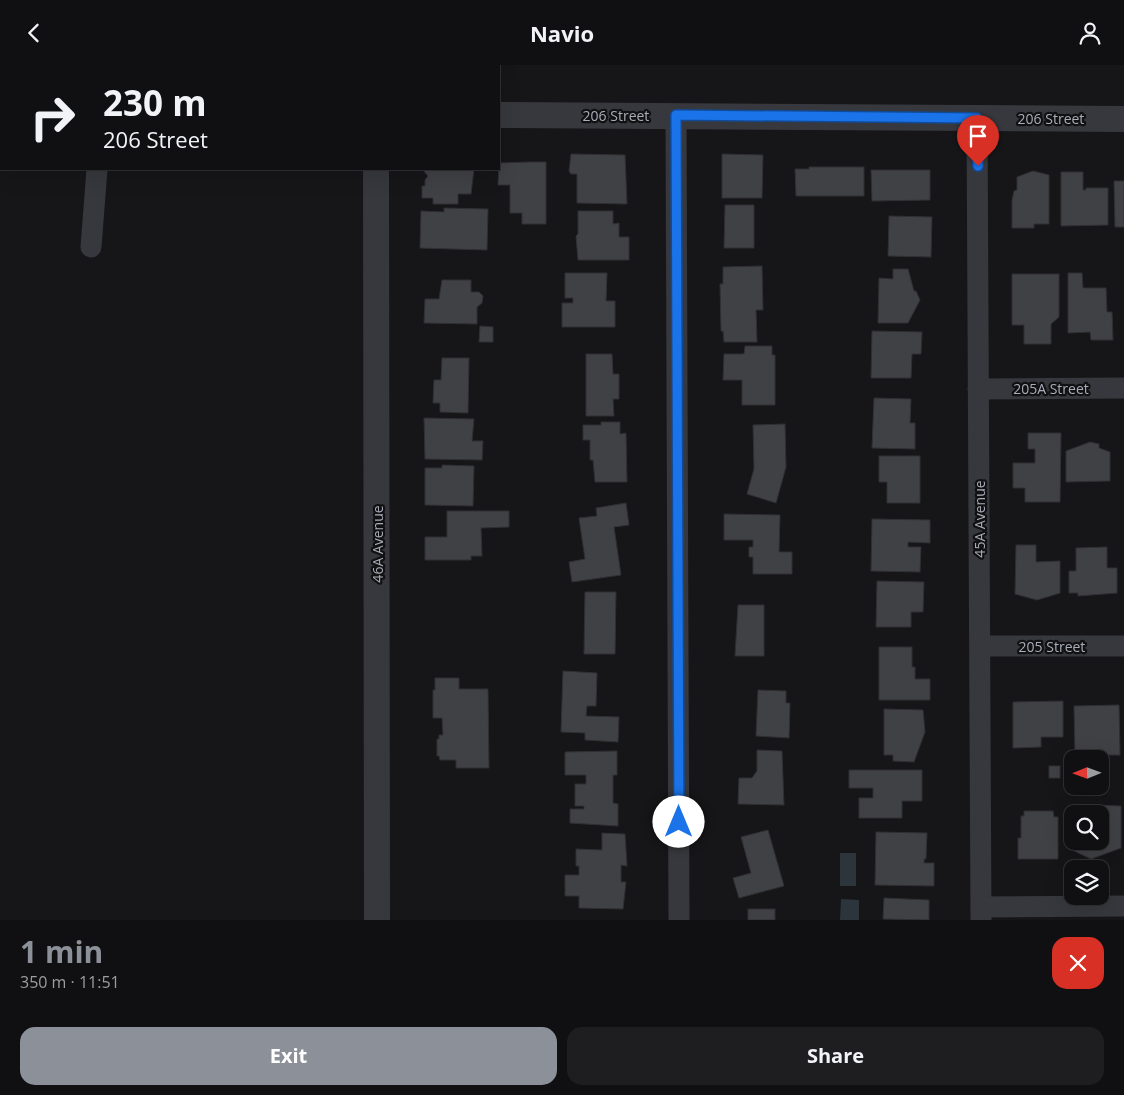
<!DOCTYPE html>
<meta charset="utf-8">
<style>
:root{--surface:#101012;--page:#1e1e20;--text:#f1f3f6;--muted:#9c9d9f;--line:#303032;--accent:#8c9099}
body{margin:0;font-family:"Open Sans",sans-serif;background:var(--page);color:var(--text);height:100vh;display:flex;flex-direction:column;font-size:19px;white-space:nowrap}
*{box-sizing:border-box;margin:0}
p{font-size:16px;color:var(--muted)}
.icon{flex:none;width:28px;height:28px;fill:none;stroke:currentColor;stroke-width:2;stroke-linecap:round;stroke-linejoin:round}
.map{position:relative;height:855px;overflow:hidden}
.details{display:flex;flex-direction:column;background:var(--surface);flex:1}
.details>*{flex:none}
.top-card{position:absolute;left:0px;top:0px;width:500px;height:105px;box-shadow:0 5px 20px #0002,0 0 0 1px var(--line);background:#101012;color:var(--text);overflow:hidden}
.needle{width:32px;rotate:269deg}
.tools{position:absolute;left:1064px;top:685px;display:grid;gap:10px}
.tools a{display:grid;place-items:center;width:45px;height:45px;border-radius:10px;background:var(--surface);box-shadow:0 5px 20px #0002,0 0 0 1px var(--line);font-size:25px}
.pin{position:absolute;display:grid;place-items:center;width:42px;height:42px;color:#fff;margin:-51px -21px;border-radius:50% 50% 50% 0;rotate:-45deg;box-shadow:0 0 5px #0007}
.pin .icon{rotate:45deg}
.me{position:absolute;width:55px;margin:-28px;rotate:0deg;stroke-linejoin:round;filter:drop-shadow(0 0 4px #0008)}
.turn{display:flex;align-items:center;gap:18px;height:105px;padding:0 20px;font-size:22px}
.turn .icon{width:65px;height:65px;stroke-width:2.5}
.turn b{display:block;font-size:35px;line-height:42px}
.round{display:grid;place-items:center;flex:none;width:52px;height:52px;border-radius:15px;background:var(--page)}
.summary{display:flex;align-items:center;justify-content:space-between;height:85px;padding:0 20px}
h1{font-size:30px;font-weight:700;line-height:38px;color:var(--accent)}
.cta{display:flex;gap:10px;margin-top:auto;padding:10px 20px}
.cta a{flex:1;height:58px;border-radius:15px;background:var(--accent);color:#fff;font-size:20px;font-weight:700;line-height:58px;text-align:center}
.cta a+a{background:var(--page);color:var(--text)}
header{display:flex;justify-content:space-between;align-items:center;height:65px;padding:0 20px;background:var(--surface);font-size:22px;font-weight:700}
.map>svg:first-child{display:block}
.water{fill:#2c353c}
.building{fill:#404145;stroke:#303034}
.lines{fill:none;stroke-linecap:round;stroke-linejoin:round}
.minor{stroke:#37383d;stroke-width:21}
.tertiary{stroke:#37383d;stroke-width:26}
.route-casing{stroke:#114b97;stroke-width:12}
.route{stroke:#1a73e8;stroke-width:9}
.labels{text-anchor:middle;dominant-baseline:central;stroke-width:4.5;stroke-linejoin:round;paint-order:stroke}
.street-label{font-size:14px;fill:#a8adb8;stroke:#111113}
</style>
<header><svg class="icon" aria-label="back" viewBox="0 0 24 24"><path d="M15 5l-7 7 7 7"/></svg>Navio<svg class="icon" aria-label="person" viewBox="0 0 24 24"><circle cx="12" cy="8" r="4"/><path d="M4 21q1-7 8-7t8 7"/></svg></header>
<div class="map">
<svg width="1124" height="855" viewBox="0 0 1124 855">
<rect width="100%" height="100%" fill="#161618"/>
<!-- water -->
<g class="water">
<rect x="840" y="788" width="16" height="33"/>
<polygon points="841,834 859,835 859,855 840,855"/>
</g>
<!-- building -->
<g class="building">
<polygon points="571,89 625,90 627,139 577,138 577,109 571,109 569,106"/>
<polygon points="722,89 763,90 762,133 722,133"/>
<polygon points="530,97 546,97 546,159 522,159 522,148 510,148 510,120 498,120 499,98"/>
<polygon points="809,102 864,102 864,131 796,131 795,104 809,104"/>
<polygon points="422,104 474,104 471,129 458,129 458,139 433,139 433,133 422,133 422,121 425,121 425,115 428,111"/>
<polygon points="871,105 930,105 930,135 872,136"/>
<polygon points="1033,106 1049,110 1049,159 1034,159 1034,163 1012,163 1012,135 1014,126 1017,125 1017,112"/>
<polygon points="1061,107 1083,107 1083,125 1086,125 1086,123 1108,123 1108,160 1061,161"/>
<polygon points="1114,116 1124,116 1124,162 1115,162"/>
<polygon points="725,140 754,140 754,183 724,183"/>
<polygon points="444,143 488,144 487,185 420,183 421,146 444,147"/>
<polygon points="578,146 613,146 613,159 619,158 619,172 629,172 629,195 578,195 576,171 578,169"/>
<polygon points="889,151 932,152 931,192 888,191"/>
<polygon points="762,201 763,245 756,245 757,277 724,277 723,266 721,266 720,219 723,219 723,202"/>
<polygon points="893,204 908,204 914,226 916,226 920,235 908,258 878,258 879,213 893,214"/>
<polygon points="565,208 607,208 606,236 615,236 615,262 562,262 562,238 573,238 573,233 565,233"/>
<polygon points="1068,208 1082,208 1083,223 1106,223 1107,247 1112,247 1113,275 1091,275 1090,267 1068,268"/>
<polygon points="1012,209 1059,209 1059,252 1051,259 1051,279 1024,279 1024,260 1012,260"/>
<polygon points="442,215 471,215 471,227 479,227 483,231 482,238 477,242 477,259 424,258 425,234 439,234"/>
<polygon points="480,261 493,262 493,277 479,277"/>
<polygon points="872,266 922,267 921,289 912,289 911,313 871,313"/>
<polygon points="745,281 772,281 772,290 775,290 775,340 742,340 742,315 723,315 724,289 744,289"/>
<polygon points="586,289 612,289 613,309 619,309 619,334 613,334 614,351 586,351"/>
<polygon points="442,293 469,293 468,348 440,347 440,338 433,338 434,315 441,315"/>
<polygon points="874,333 911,334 910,358 915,358 915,384 872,383"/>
<polygon points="424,353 474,354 472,376 483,376 482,395 425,394"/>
<polygon points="601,357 620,357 620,369 626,368 627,417 595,417 593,395 590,395 590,375 583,375 583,360 601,360"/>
<polygon points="785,359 786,402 776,438 747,429 754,404 753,360"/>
<polygon points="1028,368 1061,368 1060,437 1025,437 1025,423 1013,423 1013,398 1035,398 1035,384 1028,384"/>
<polygon points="1090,377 1099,379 1099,383 1110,387 1110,416 1066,417 1066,386"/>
<polygon points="879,391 920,391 920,438 887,438 887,417 879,417"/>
<polygon points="442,400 474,401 473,441 425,440 425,403 442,403"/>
<polygon points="626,438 629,460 614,462 621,510 572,517 569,497 585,494 579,453 597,451 596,443"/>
<polygon points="447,446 509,446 509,462 481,463 482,491 471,491 471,495 425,495 425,472 447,472"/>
<polygon points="724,449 780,450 779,487 792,487 792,509 753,509 753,492 749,492 749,482 753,482 753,475 724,475"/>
<polygon points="872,454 930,455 930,478 908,477 908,482 921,482 920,507 871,506"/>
<polygon points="1016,480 1036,480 1036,497 1060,496 1060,528 1037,535 1015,529"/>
<polygon points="1107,482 1107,503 1117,503 1117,528 1078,531 1078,528 1069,528 1069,506 1076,506 1076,483"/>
<polygon points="877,516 924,517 923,547 911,547 911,562 876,562"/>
<polygon points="585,527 616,527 615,589 584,589"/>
<polygon points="738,540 764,540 764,591 735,591"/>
<polygon points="879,582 912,582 912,602 915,602 915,614 930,614 930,635 879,635"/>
<polygon points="563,606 597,608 596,641 587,641 586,651 619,652 618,677 585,675 585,668 561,667"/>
<polygon points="435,613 459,613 459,624 488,624 489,703 456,703 456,695 440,695 439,691 437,691 437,674 439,674 439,670 443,670 442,653 433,653 433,625 435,625"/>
<polygon points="758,625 786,626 786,638 790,638 789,673 756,671"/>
<polygon points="1063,636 1063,672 1041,672 1041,682 1013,683 1013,637"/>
<polygon points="1119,640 1120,690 1075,690 1074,641"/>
<polygon points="884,644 923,645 925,667 914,697 893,696 893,690 884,690"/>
<polygon points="757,685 782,686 784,740 738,739 739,713 752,713 757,706"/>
<polygon points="617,686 617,710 613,710 613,738 618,739 618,761 570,758 570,744 584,744 584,741 575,741 575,719 586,719 586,710 565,710 565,687"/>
<rect x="1049" y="701" width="11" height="12"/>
<polygon points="849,705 922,705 922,736 902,736 902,753 859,753 859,733 873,733 873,723 849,723"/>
<polygon points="1090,740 1121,741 1121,783 1091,794 1068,783 1068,753 1072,753 1072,776 1100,776 1100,749 1090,749"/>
<polygon points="1024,746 1053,746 1054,752 1058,752 1058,794 1018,794 1018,773 1021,773 1021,751 1024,751"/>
<polygon points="768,765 784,821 739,833 733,813 751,808 741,772"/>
<polygon points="876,767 927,768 926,794 924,794 924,798 934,798 934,821 875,820"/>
<polygon points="602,768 625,769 627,801 621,800 621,817 626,817 623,844 579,843 579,831 565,831 565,810 579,810 579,801 576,801 576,784 602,785"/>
<polygon points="884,833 929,835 929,855 883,854"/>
<rect x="748" y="844" width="27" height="11"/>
</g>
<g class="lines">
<!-- minor -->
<g class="minor">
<polyline points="96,0 96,1"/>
<polyline points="676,51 679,855"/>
<polyline points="977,53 981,855"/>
<polyline points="91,182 97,104"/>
<polyline points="978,324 1124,323"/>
<polyline points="980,581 1124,581"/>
<polyline points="981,842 1124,841"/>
</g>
<!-- tertiary -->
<g class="tertiary">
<polyline points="376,0 376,1"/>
<polyline points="499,50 1124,54"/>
<polyline points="376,104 377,855"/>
</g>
</g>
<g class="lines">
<defs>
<polyline id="route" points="679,757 676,50 977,53 978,101"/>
</defs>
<!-- route casing -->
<use href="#route" class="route-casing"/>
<!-- route -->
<use href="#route" class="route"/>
</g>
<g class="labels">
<!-- street labels -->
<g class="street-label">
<text x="616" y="50">206 Street</text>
<text x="1051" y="53">206 Street</text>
<text x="1051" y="323">205A Street</text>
<text transform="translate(979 454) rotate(-90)">45A Avenue</text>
<text transform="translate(377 479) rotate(-90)">46A Avenue</text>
<text x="1052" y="581">205 Street</text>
</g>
</g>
</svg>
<div class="tools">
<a><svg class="needle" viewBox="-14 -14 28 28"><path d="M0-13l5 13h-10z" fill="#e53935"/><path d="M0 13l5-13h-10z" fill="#9c9d9f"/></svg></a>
<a><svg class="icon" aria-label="search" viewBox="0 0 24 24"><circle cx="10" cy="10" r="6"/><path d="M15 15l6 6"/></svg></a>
<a><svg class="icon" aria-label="layers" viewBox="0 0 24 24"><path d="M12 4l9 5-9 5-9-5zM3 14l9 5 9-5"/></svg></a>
</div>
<div class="pin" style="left:978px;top:101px;background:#d93025"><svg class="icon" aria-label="arrive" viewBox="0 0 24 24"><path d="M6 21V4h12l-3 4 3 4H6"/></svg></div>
<svg class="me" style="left:679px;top:757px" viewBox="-20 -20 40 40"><circle r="19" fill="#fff"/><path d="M0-13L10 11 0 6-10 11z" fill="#1a73e8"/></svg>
<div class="top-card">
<div class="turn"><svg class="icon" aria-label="right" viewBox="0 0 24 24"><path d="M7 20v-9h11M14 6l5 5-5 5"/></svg><div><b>230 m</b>206 Street</div></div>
</div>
</div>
<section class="details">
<div class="summary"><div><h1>1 min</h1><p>350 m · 11:51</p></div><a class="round" style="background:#d93025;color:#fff"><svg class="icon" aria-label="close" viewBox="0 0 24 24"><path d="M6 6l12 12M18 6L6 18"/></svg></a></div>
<div class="cta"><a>Exit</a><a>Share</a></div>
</section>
